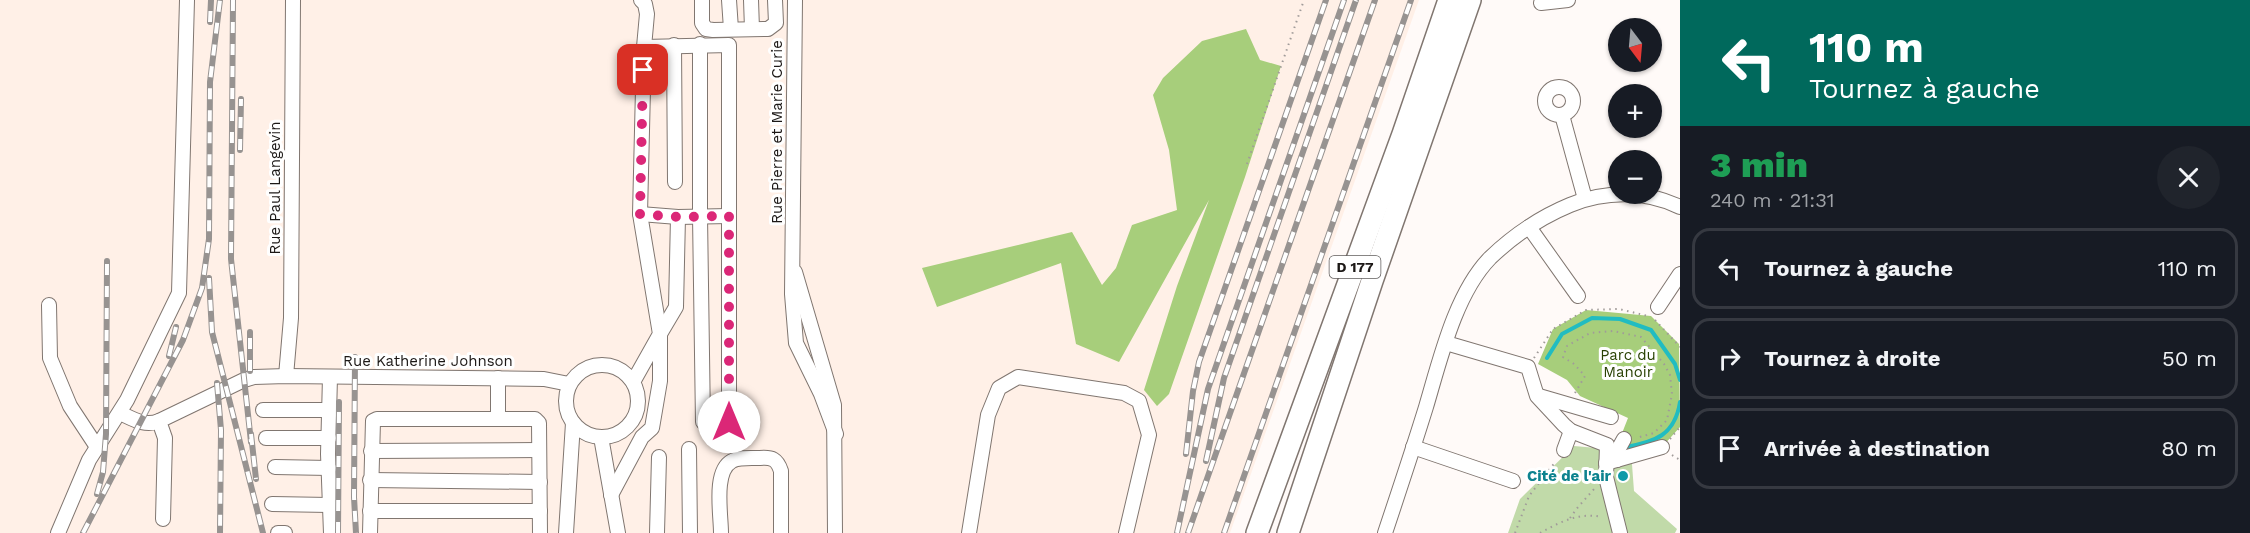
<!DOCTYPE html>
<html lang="fr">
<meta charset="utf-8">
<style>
:root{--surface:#171b24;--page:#20242c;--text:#f1f3f6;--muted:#9ea1a6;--line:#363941}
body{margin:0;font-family:"Work Sans",sans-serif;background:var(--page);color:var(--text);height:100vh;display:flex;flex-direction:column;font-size:22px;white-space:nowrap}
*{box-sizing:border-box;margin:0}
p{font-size:20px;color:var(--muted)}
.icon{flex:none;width:33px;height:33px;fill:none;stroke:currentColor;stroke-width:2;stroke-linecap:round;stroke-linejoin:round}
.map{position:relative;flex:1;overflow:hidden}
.details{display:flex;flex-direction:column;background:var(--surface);width:570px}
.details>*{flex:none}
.banner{background:#00695c;color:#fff;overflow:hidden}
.needle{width:39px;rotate:164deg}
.fabs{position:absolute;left:1608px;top:18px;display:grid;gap:12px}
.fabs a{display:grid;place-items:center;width:54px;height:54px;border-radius:50%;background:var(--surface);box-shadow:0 2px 4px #0004;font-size:30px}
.pin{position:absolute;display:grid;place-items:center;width:51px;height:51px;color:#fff;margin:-26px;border-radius:12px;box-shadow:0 3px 9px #0006}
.me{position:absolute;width:66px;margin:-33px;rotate:0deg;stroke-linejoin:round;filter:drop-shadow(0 0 4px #0008)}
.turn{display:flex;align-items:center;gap:21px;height:126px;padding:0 30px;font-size:27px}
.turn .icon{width:78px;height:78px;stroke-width:2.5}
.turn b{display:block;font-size:42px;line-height:51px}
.round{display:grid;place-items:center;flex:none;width:63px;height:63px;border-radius:32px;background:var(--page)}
.head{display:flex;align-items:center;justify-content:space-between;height:102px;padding:0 30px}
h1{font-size:36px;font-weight:800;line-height:45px;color:#1e9e55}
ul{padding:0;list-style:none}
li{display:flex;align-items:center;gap:18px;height:81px;margin:0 12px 9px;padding:0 18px;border:3px solid var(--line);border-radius:18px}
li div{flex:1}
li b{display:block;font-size:22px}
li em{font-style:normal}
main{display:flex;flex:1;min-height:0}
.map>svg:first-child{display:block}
.built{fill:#fff0e7}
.green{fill:#c1daa9}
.forest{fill:#a7ce7b}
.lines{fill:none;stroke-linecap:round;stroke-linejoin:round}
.stream{stroke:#21bcc1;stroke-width:4}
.minor-casing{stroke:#807670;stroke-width:16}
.highway-casing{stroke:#807670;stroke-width:24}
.path{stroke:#a09b99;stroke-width:2;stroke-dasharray:1.5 4.5;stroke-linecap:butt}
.minor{stroke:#fff;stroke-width:14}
.highway{stroke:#fff;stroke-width:21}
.rail-casing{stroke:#979391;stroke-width:6}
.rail{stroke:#fff;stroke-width:4;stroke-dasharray:11;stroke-linecap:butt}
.route{stroke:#db2777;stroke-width:10;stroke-dasharray:0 18}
.culture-dot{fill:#0f9aa8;stroke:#fff;stroke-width:2}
.labels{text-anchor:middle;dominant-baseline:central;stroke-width:6;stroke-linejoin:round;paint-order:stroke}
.shield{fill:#fff;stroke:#605d5c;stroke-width:1.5}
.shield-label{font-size:14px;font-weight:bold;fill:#1c1816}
.street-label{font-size:15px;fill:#1c1816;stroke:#fff}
.park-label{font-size:15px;fill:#294103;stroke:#fff}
.culture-label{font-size:15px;font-weight:bold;fill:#0d838f;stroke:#fff;text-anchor:end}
</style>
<main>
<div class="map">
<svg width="1680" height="533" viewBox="0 0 1680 533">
<rect width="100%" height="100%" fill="#fffaf8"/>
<!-- built -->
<polygon class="built" points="0,0 1419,0 1230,533 0,533"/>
<!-- green -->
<polygon class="green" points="1574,446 1631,451 1634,491 1677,529 1675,533 1508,533 1520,499"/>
<!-- forest -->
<g class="forest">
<polygon points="1246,29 1260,60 1281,66 1245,177 1169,394 1157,406 1144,390 1177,286 1209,200 1119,362 1076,344 1061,263 937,307 922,268 1072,232 1102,285 1116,268 1132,225 1177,210 1169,150 1153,95 1163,78 1202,41"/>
<polygon points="1586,310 1651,316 1679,344 1680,427 1662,447 1615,451 1628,418 1580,396 1567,380 1538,364 1553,329"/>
</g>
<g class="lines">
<!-- stream -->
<g class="stream">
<polyline points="1547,358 1562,334 1592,318 1620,319 1651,330 1675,364 1680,380"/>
<path d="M 1626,447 C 1655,442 1675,435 1680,402"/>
</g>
<defs>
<g id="minor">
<polyline points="702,0 702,23 706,29 713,30 768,29 776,23 775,0"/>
<polyline points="729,0 731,29"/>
<polyline points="751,0 752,29"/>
<polyline points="795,0 792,294 796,343 821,394 836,434"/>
<polyline points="1541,3 1568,0"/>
<polyline points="700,44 700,216 703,422"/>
<polyline points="674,45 675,182"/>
<polyline points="644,47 729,45 729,422"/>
<circle cx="1559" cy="101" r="14"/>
<polyline points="1562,115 1585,199"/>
<polyline points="640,214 678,217 729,216"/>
<polyline points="1529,227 1578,296"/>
<polyline points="795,272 834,405 835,533"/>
<polyline points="49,305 50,358 70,406 97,447"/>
<polyline points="1658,307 1680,274"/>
<polyline points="1446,343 1528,367 1537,396 1564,425 1571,431 1607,445 1606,477 1620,533"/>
<circle cx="602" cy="401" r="36"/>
<polyline points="286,376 291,318 293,0"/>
<polyline points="330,377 328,454 331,533"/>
<polyline points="633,382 660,334 640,214 644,47 647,14 645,4 641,0"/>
<polyline points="1539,396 1611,417"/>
<polyline points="263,410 329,410"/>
<path d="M 120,413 C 133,419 145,427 159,421"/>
<polyline points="498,419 498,378"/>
<polyline points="601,437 618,533"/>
<polyline points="266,438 329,438"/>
<polyline points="1413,447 1513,481"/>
<polyline points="689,449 690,533"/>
<polyline points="1564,450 1571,431"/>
<polyline points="371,451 539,450"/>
<polyline points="1617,460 1619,448 1624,439"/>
<polyline points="1606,463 1662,447"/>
<polyline points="275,467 329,468"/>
<polyline points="370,480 540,482"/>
<polyline points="611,495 642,437 652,428 660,381 660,334 676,307 678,217"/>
<polyline points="272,504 329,505"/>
<polyline points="370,511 540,511"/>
<polyline points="163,519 165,438 159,421 244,380 254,377 286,376 544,379 569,384"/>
<polyline points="58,533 89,460 127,400 179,293 187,0"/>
<polyline points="278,533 285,533"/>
<polyline points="370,533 373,421 377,419 535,419 539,423 540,533"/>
<polyline points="566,533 573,423"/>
<polyline points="657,533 659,457"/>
<path d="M 721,533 C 721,514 713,471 732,461 C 738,457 752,458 760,458 C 772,457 777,459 781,471 L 781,533"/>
<polyline points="969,533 988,415 999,388 1018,377 1124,393 1139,401 1149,435 1126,533"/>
<path d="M 1385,533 C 1399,491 1413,449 1426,407 C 1440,360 1455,294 1490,258 C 1513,236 1541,217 1570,205 C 1605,191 1645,190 1680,207"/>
</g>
<g id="highway">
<polyline points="1257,533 1403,134 1449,0"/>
<polyline points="1288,533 1372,281 1470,0"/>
</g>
</defs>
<!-- minor casing -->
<use href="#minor" class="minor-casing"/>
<!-- highway casing -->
<use href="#highway" class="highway-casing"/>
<!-- path -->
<g class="path">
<polyline points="1247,164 1304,0"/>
<polyline points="1655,320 1680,347"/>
<polyline points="1534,358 1553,329 1586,310 1619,309 1648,316"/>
<polyline points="1575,393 1585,376 1574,364 1563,357 1567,346 1590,333 1613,331 1641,337 1664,364 1670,375 1672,394 1667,420 1654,433 1636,438"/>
<polyline points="1670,439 1680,427"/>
<polyline points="1672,455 1680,460"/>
<polyline points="1570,518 1578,507 1595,488"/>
<polyline points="1515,533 1529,496 1556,461"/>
<path d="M 1540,533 C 1560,522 1579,512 1602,517"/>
</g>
<!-- minor -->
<use href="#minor" class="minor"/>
<!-- highway -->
<use href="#highway" class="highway"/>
<defs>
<g id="rail">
<polyline points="233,0 231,259 251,442"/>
<polyline points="210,22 211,0"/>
<polyline points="240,150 241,99"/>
<polyline points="209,278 212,332 263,533"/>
<polyline points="169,356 176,327"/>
<polyline points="355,357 354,497 356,533"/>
<polyline points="250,371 250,332"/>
<polyline points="217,383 221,430 220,533"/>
<polyline points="251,434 256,479"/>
<polyline points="1186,454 1193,391 1199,362 1326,0"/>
<polyline points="1206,461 1224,378 1356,0"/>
<polyline points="97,494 103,472 106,434 107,261"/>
<polyline points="83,533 183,340 202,288 209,239 210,82 220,0"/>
<polyline points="338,533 339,402"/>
<polyline points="1177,533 1208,389 1344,0"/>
<polyline points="1188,533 1375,0"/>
<polyline points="1224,533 1411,0"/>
</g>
</defs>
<!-- rail casing -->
<use href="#rail" class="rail-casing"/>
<!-- rail -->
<use href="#rail" class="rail"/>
</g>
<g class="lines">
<!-- route -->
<polyline class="route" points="643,70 640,214 678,217 729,216 729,422"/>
</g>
<!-- markers -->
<circle class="culture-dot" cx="1623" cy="476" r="6"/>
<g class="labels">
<!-- shield labels -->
<rect class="shield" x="1329.5" y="256" width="51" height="22" rx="4.5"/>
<g class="shield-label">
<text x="1355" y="267">D 177</text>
</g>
<!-- street labels -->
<g class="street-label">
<text transform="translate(777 132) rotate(-90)">Rue Pierre et Marie Curie</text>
<text transform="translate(275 188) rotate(-90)">Rue Paul Langevin</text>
<text x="428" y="361">Rue Katherine Johnson</text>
</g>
<!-- park labels -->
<g class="park-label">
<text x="1628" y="355">Parc du<tspan x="1628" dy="17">Manoir</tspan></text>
</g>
<!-- culture labels -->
<g class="culture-label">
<text x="1611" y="476">Cité de l'air</text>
</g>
</g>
</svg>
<div class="fabs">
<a><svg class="needle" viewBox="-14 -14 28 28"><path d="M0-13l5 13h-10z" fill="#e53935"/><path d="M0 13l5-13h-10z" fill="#9ea1a6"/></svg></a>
<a>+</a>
<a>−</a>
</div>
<div class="pin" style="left:643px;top:70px;background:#d93025"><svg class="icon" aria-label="arrive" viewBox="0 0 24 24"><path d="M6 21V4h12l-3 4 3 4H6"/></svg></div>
<svg class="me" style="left:729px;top:422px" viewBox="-20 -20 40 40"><circle r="19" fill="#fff"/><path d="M0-13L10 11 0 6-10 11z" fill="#db2777"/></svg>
</div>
<section class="details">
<div class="banner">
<div class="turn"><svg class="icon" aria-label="left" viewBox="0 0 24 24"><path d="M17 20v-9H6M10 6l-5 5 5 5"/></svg><div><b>110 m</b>Tournez à gauche</div></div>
</div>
<div class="head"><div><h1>3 min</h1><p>240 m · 21:31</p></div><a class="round"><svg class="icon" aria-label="close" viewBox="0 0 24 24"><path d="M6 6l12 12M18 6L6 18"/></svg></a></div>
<ul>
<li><svg class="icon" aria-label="left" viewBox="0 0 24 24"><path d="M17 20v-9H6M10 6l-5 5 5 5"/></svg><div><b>Tournez à gauche</b></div><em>110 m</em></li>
<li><svg class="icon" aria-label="right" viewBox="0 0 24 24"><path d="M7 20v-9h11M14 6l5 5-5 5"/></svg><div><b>Tournez à droite</b></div><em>50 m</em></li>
<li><svg class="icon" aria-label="arrive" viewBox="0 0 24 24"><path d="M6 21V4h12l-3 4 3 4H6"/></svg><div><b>Arrivée à destination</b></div><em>80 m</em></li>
</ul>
</section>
</main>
